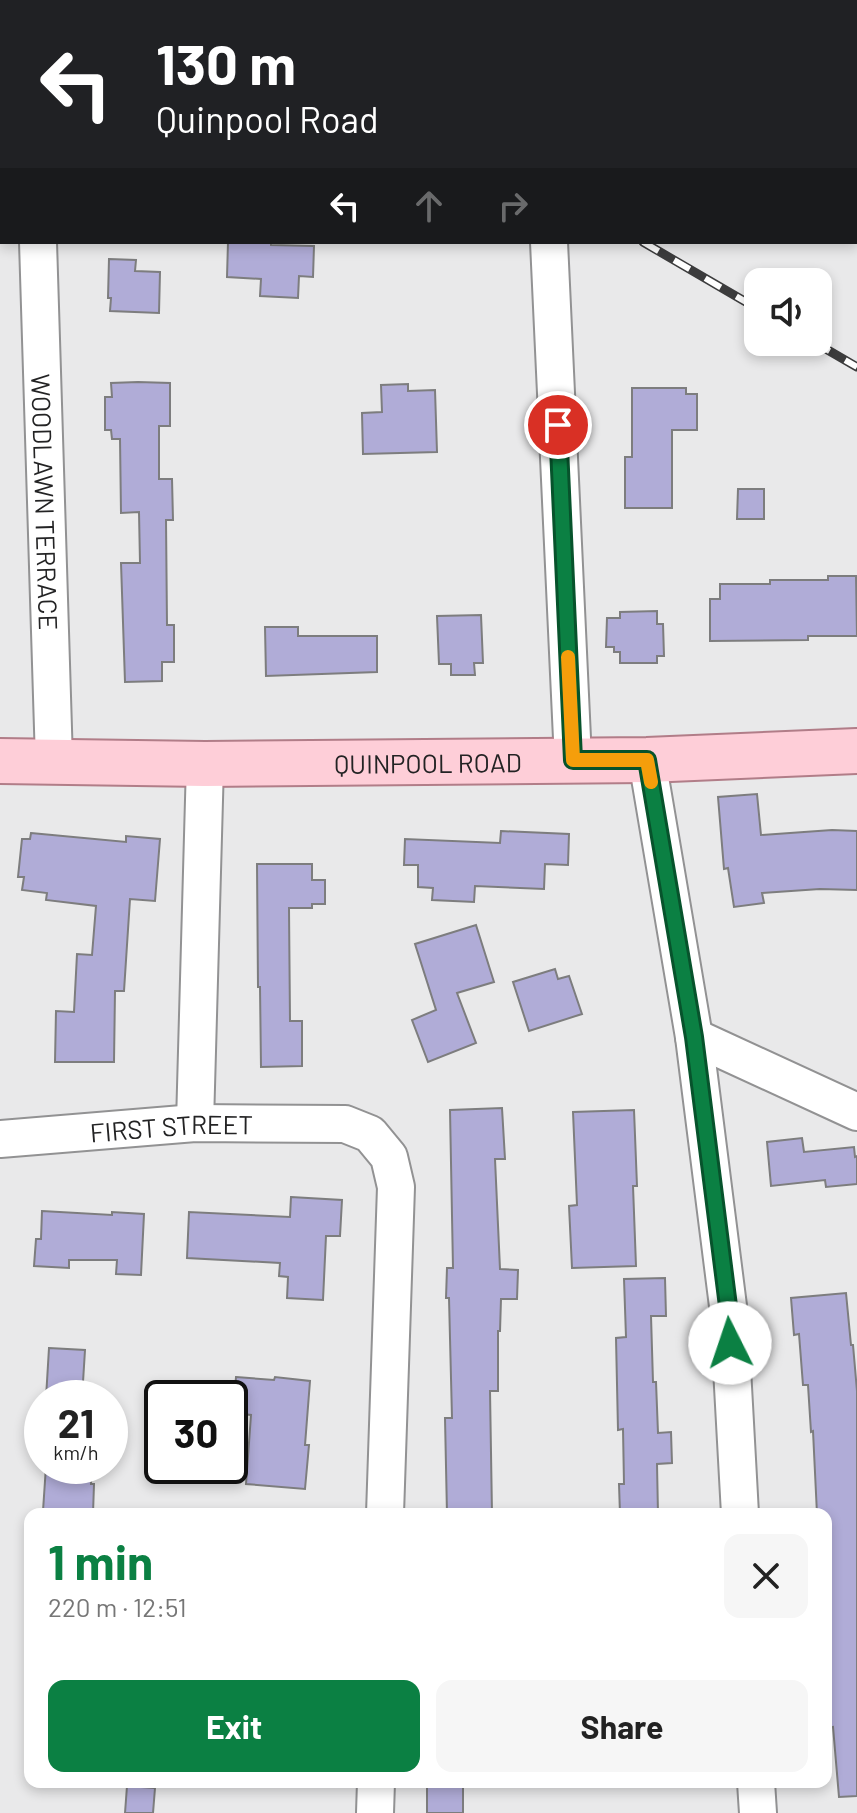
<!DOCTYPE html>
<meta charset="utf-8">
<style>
:root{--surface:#fff;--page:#f6f6f6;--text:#222;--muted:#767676;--accent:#0b8043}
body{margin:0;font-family:Barlow,sans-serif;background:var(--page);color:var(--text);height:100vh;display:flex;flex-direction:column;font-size:30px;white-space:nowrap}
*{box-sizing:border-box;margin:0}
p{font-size:26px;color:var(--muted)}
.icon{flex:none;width:44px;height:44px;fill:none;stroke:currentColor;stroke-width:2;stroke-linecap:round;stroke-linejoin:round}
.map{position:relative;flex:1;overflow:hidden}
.details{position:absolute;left:24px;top:1508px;width:808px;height:280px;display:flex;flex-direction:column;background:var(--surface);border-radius:16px;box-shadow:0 4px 12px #0003}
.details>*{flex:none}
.hud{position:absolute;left:0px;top:0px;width:858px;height:244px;box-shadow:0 4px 12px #0003;background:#202124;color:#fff;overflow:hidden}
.controls{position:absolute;left:744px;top:268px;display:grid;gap:16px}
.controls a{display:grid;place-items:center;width:88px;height:88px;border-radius:16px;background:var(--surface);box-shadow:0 4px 12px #0003;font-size:40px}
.speed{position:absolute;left:24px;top:1380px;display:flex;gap:16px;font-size:40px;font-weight:700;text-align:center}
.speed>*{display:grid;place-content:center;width:104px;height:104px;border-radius:50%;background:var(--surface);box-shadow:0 4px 12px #0003;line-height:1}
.speed small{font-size:20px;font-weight:400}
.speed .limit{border:4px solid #111;border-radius:12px;background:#fff;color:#111}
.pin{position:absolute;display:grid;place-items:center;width:68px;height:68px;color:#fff;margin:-34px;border:4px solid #fff;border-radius:50%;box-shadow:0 2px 8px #0007}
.me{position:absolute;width:88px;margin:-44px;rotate:356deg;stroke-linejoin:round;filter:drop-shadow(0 0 6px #0008)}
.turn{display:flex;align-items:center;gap:28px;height:168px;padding:0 24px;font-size:36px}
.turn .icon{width:104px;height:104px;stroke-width:2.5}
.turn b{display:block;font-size:56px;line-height:68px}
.lanes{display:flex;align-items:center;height:76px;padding:0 24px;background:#0003;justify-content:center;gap:40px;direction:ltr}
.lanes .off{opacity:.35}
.round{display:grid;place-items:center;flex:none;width:84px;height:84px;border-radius:16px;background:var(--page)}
.overview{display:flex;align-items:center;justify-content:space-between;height:136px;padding:0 24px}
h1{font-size:48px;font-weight:700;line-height:60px;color:var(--accent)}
.action{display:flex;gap:16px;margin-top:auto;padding:16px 24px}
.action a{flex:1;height:92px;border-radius:16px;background:var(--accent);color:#fff;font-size:32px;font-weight:700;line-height:92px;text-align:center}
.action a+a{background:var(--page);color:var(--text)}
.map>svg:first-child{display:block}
.building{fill:#b0acd7;stroke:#7d7d7e;stroke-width:2}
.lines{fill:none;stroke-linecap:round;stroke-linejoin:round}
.minor-casing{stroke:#929293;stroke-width:40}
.primary-casing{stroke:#b17d88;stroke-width:48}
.minor{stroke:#fff;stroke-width:36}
.primary{stroke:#feced8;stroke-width:44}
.rail-casing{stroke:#3c3c3d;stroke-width:9}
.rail{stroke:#fff;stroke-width:6;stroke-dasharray:18;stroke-linecap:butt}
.route-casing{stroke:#07532c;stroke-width:20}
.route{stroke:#0b8043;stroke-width:14}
.slow{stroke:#f59e0b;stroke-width:14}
.labels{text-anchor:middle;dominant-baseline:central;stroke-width:8;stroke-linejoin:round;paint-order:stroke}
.street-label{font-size:26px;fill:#232324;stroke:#fff}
</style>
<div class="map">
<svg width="857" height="1813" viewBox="0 0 857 1813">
<rect width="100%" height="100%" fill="#e9e9ea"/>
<!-- building -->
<g class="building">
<polygon points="228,242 271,242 271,245 314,246 313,277 299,276 298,298 260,296 261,279 227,277"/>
<polygon points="109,259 136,260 135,271 160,272 159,313 110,311 111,298 108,298"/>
<polygon points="138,382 170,383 170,426 159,426 159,479 172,479 173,520 166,520 167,625 174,625 174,662 162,662 162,681 125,682 121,563 140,563 139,512 121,513 120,439 112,439 111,430 105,430 105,397 112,397 111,383"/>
<polygon points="408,384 408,391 435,390 437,452 363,454 362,413 382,412 381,385"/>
<polygon points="632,388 686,388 686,394 697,394 697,430 672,430 672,508 625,508 625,457 632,457"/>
<polygon points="738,489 764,489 764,519 737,519"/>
<polygon points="828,576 856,576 857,636 808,636 808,640 710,641 710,599 720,599 720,584 770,584 770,580 828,580"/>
<polygon points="657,611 657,624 663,624 664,656 657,656 657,663 620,663 620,652 614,652 614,647 606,647 607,618 620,618 620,612"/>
<polygon points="481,615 483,663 474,663 475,675 451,675 451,664 439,664 437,616"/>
<polygon points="265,627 298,627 298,636 377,636 377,672 266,676"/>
<polygon points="757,794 761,835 832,830 857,831 857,890 820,889 762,893 764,903 734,907 728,868 724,869 718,797"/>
<polygon points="501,831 569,834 568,865 545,864 544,889 475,886 474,902 432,900 433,888 418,887 418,865 404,865 405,839 500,843"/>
<polygon points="31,833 126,842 126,836 160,839 155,901 130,899 124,991 115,991 114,1062 55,1062 56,1011 74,1012 77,954 92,955 96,906 46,900 47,893 22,890 24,877 18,877 22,839 30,839"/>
<polygon points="257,864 312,864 312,880 325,880 325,904 312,904 312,908 289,908 290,1021 302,1021 302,1066 261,1067 260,987 258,987"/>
<polygon points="476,925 494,982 457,993 476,1043 428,1062 412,1020 436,1010 415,944"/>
<polygon points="555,969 558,979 569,976 582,1014 529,1031 513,982"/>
<polygon points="502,1108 505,1159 495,1159 500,1269 518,1270 517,1299 501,1299 500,1331 498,1331 498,1391 490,1391 492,1514 447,1514 445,1418 452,1418 449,1298 446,1298 447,1268 453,1268 450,1110"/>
<polygon points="634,1110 637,1186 633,1186 636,1266 572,1268 569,1206 577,1205 573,1112"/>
<polygon points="802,1138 804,1152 854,1147 855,1157 857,1156 857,1184 826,1187 825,1180 771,1186 767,1142"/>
<polygon points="291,1197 342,1200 340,1236 326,1236 323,1300 287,1298 288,1277 279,1276 280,1263 187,1258 189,1212 290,1217"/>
<polygon points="42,1211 112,1215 112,1212 144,1214 141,1275 116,1274 117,1260 69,1260 69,1268 34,1266 36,1239 41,1239"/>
<polygon points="665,1278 666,1316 651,1316 653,1382 656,1382 658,1433 671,1432 672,1463 657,1464 658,1514 620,1514 619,1484 624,1484 623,1429 618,1430 616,1338 626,1337 624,1279"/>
<polygon points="846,1293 851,1345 853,1345 857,1391 857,1796 839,1797 833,1727 826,1728 826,1688 830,1687 826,1650 826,1514 817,1514 813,1431 811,1432 808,1385 803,1385 799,1334 794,1335 791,1298"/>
<polygon points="49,1348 85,1350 82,1398 46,1398"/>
<polygon points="236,1377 274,1380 275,1377 310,1381 305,1445 309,1445 305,1489 246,1484 251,1415 233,1413"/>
<polygon points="46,1466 92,1466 91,1484 94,1484 93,1514 53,1514 54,1512 43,1511"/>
<polygon points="463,1783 463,1813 427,1813 427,1784"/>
<polygon points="127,1786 155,1788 153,1813 125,1813"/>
</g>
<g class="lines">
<defs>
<g id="minor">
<polyline points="541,0 541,2"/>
<polyline points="0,68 2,69"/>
<polyline points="856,74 857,75"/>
<path id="s1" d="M 38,242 L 54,761"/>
<polyline points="549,242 573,760"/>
<polyline points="647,760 694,1037 729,1314 740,1514"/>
<polyline points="694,1037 857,1112"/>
<polyline points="195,1123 205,764"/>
<path id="s2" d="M 0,1139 L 195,1123 L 345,1124 L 370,1134 L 389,1157 L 396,1187 L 385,1514"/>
<polyline points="756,1782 758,1813"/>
<polyline points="375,1813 376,1782"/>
</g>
<g id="primary">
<path id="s3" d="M 0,761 L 205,764 L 647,760 L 857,751"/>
</g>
</defs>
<!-- minor casing -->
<use href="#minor" class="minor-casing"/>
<!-- primary casing -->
<use href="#primary" class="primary-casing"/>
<!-- minor -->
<use href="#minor" class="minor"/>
<!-- primary -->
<use href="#primary" class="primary"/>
<defs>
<g id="rail">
<polyline points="234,0 237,2"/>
<polyline points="643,242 758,309"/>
<polyline points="814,342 857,367"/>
</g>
</defs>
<!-- rail casing -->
<use href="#rail" class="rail-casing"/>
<!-- rail -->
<use href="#rail" class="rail"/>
</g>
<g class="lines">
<defs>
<polyline id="route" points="558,425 573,760 647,760 694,1037 729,1314 730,1343"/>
</defs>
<!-- route casing -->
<use href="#route" class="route-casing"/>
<!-- route -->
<use href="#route" class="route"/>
<!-- slow -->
<polyline class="slow" points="568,657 573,760 647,760 651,782"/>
</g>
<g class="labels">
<!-- street labels -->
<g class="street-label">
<text stroke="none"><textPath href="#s1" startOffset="260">WOODLAWN TERRACE</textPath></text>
<text stroke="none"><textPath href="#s3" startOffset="428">QUINPOOL ROAD</textPath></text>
<text stroke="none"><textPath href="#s2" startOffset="172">FIRST STREET</textPath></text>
</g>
</g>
</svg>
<div class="controls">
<a><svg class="icon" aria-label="sound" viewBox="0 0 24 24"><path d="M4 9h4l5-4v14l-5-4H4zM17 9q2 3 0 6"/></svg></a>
</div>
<div class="speed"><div>21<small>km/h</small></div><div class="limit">30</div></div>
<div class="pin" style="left:558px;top:425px;background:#d93025"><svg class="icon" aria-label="arrive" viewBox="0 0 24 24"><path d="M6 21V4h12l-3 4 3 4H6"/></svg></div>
<svg class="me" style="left:730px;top:1343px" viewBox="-20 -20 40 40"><circle r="19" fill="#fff"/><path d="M0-13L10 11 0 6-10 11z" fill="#0b8043"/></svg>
<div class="hud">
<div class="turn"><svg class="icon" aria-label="left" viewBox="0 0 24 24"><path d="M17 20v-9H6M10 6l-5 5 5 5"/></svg><div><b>130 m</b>Quinpool Road</div></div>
<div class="lanes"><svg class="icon" aria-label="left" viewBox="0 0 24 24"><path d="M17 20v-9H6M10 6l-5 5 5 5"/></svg><svg class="icon off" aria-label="ahead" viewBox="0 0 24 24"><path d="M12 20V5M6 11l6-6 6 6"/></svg><svg class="icon off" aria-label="right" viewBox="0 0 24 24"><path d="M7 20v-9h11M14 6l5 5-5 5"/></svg></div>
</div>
<section class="details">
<div class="overview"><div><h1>1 min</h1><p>220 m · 12:51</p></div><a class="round"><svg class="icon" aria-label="close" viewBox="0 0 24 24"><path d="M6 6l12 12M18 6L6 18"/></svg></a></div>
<div class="action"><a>Exit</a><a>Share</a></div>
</section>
</div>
